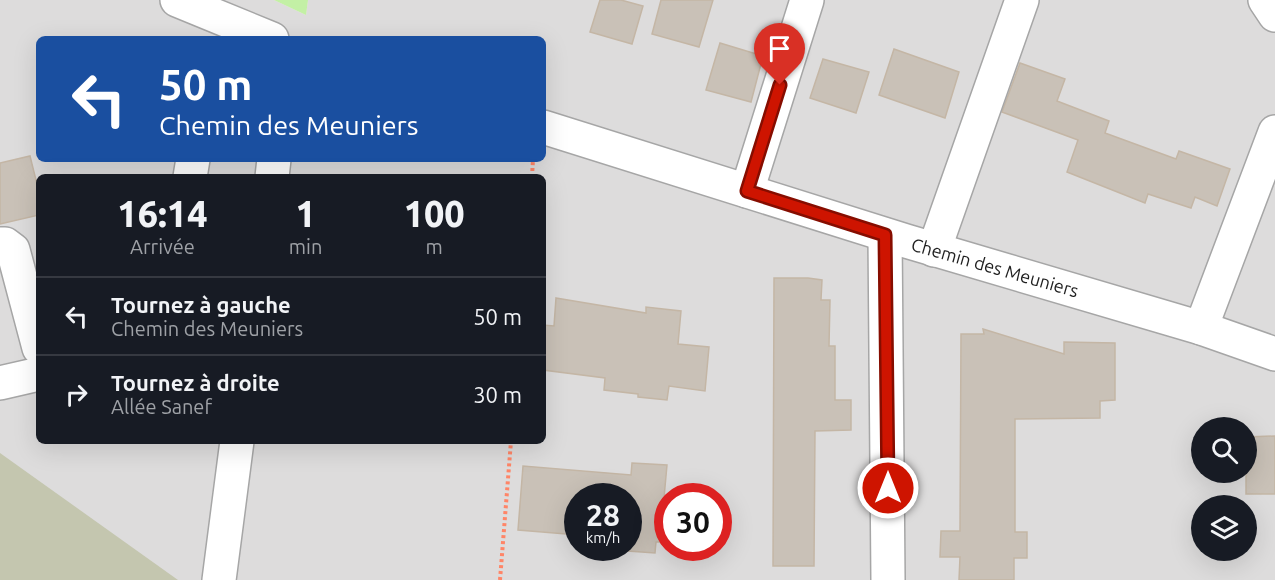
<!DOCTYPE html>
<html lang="fr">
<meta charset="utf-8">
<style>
:root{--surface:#171b24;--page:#242831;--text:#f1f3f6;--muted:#9ea1a6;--line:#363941}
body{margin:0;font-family:Ubuntu,sans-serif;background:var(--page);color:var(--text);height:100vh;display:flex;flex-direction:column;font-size:22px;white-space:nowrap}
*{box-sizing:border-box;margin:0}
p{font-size:20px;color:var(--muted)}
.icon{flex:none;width:33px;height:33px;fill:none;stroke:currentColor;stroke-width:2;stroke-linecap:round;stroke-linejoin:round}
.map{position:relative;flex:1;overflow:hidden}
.sheet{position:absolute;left:36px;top:174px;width:510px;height:270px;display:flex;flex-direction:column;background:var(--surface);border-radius:9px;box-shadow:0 6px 24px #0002}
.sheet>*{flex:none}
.hud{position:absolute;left:36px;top:36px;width:510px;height:126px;border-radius:9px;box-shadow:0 6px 24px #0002;background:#1a4fa0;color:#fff;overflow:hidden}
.controls{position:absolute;left:1191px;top:417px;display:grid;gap:12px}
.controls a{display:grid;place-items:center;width:66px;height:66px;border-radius:50%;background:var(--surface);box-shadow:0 6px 24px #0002;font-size:30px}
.speed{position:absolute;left:564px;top:483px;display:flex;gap:12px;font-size:30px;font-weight:700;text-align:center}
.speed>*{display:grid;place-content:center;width:78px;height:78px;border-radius:50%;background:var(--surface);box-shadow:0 6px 24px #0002;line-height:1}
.speed small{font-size:15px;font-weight:400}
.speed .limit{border:9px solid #d22;background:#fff;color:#111}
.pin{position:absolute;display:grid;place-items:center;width:51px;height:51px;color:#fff;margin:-62px -26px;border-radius:50% 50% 50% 0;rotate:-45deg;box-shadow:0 0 6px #0007}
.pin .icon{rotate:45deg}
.me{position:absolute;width:66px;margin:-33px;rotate:0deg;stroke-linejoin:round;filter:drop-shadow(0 0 4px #0008)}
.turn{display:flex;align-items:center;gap:21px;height:126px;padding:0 24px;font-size:27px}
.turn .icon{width:78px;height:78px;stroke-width:2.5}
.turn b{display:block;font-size:42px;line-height:51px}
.eta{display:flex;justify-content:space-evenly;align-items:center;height:102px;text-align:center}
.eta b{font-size:36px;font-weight:800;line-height:42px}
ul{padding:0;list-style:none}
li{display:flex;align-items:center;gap:18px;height:78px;padding:0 24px;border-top:2px solid var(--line)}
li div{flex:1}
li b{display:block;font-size:22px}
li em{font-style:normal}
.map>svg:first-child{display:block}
.residential{fill:#dddcdc;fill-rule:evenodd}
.construction{fill:#c4c6af}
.grass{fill:#c3f0a5}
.building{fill:#c9c1b7;stroke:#c4b6a5;stroke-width:1.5}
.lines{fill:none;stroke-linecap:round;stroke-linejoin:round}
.minor-casing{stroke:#a6a6a6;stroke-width:36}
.path{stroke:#ff8567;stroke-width:4;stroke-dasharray:3 3;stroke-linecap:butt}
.minor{stroke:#fff;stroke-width:33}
.route-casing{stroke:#860d00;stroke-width:15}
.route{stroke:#ce1400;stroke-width:10}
.labels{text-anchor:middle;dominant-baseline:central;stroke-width:5;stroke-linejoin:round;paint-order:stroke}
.street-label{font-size:18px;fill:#1f1f1f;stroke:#fff}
</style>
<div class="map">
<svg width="1275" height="580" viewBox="0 0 1275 580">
<rect width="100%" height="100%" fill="#f1eee4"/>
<!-- residential -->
<path class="residential" d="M 0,0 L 274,0 L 306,15 L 308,0 L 1275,0 L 1275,580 L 162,580 L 0,463 ZM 39,39 L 543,39 L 543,159 L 39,159 ZM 39,177 L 543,177 L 543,441 L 39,441 ZM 1202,428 L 1246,428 L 1246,472 L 1202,472 ZM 578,496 L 628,496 L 628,548 L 578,548 ZM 668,496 L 718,496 L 718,548 L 668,548 ZM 1202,506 L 1246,506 L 1246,550 L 1202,550 Z"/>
<!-- construction -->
<polygon class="construction" points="0,453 178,580 0,580"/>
<!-- grass -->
<polygon class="grass" points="274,0 308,0 306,15"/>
<!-- building -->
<g class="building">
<polygon points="600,0 621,0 643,6 632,44 590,32"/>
<polygon points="661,0 713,0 699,47 652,34"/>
<polygon points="720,43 763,56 751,102 706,90"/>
<polygon points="894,49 959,72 945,118 879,95"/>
<polygon points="823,59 869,72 856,113 810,98"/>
<polygon points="1020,63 1065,79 1057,101 1109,121 1105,133 1176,159 1179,151 1230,169 1217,206 1195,197 1191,208 1148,194 1145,203 1067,172 1078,140 1002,112"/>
<polygon points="30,156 39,192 39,215 0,224 0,163"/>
<polygon points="774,278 808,278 822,280 821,300 830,300 829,346 835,346 835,400 851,400 851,430 815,431 814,566 773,566"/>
<polygon points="556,298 646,313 646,307 681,311 678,344 709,347 705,391 669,386 667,400 638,397 638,394 604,390 605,378 543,370 543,325 554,326"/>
<polygon points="983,329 1064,354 1064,342 1115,343 1115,400 1100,401 1100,418 1015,419 1015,532 1027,532 1027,558 1014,558 1014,580 959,580 960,557 940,557 941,531 960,531 961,334 984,334"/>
<polygon points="1275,436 1275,494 1246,494 1246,437"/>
<polygon points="632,463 667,465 664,498 668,498 668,542 656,542 655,553 628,551 628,496 578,496 578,535 518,530 523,466 631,475"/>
</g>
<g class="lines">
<defs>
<g id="minor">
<polyline points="177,0 272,39"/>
<polyline points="1265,0 1275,15"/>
<polyline points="543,127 906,241 1201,328 1275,354"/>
<polyline points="190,177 193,159"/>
<polyline points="272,177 274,159"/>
<polyline points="747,191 807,0"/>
<polyline points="885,235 888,580"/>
<polyline points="0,244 5,244 13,250 39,348"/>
<polyline points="934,250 1022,0"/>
<polyline points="1201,328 1275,132"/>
<polyline points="0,383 39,374"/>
<polyline points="219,580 237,441"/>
</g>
</defs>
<!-- minor casing -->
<use href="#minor" class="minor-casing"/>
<!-- path -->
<g class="path">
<polyline points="532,177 533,159"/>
<polyline points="500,580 511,441"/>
</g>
<!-- minor -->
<use href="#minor" class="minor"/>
</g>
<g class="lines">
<defs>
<polyline id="route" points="780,85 747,191 885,235 888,488"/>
</defs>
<!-- route casing -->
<use href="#route" class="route-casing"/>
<!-- route -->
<use href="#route" class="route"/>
</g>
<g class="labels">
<!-- street labels -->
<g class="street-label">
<text transform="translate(995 267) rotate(16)">Chemin des Meuniers</text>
</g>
</g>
</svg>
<div class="controls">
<a><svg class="icon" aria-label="search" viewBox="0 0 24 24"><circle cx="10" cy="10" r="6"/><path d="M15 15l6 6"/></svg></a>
<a><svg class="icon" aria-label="layers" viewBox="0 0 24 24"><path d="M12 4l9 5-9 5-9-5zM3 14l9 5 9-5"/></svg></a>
</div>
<div class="speed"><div>28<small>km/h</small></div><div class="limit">30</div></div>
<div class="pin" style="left:780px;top:85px;background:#d93025"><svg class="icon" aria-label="arrive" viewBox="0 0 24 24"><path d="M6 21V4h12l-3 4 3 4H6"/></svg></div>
<svg class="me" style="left:888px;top:488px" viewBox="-20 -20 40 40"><circle r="17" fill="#ce1400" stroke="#fff" stroke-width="3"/><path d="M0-11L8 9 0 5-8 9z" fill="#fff"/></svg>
<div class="hud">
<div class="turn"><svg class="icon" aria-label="left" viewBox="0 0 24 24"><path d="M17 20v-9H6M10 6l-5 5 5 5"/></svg><div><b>50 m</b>Chemin des Meuniers</div></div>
</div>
<section class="sheet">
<div class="eta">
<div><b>16:14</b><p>Arrivée</p></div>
<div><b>1</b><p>min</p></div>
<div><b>100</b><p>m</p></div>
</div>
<ul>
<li><svg class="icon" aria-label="left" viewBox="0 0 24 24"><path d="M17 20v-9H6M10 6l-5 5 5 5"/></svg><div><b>Tournez à gauche</b><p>Chemin des Meuniers</p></div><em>50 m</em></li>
<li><svg class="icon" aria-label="right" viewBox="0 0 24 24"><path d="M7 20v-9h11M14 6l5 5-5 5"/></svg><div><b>Tournez à droite</b><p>Allée Sanef</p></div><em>30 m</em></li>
</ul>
</section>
</div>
